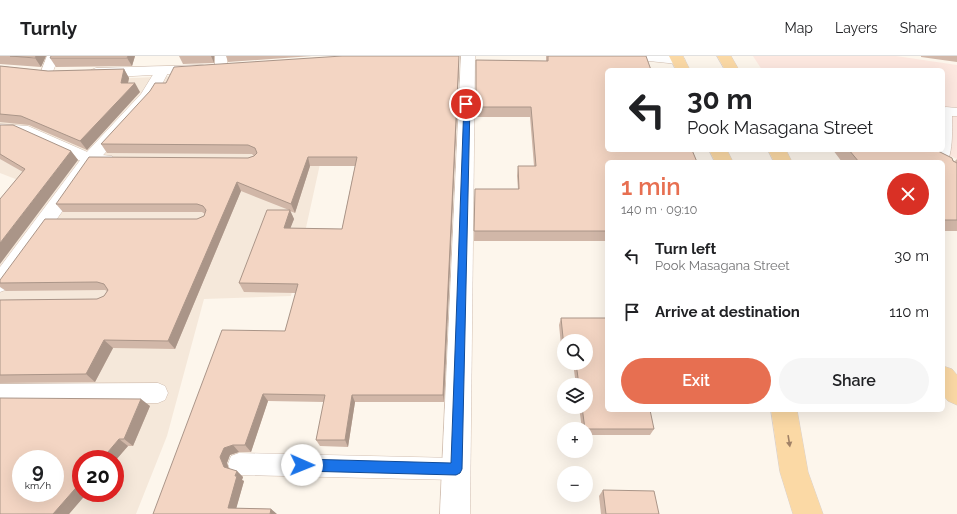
<!DOCTYPE html>
<meta charset="utf-8">
<style>
:root{--surface:#fff;--page:#f6f6f6;--text:#202124;--muted:#757577;--line:#e0e0e0;--accent:#e76f51}
body{margin:0;font-family:Raleway,sans-serif;background:var(--page);color:var(--text);height:100vh;display:flex;flex-direction:column;font-size:15px;white-space:nowrap}
*{box-sizing:border-box;margin:0}
p{font-size:13px;color:var(--muted)}
.icon{flex:none;width:22px;height:22px;fill:none;stroke:currentColor;stroke-width:2;stroke-linecap:round;stroke-linejoin:round}
.map{position:relative;flex:1;overflow:hidden}
.sheet{position:absolute;left:605px;top:104px;width:340px;height:252px;display:flex;flex-direction:column;background:var(--surface);border-radius:6px;box-shadow:0 4px 16px #0002}
.sheet>*{flex:none}
.guide{position:absolute;left:605px;top:12px;width:340px;height:84px;border-radius:6px;box-shadow:0 4px 16px #0002;background:#fff;color:var(--text);overflow:hidden}
.controls{position:absolute;left:557px;top:278px;display:grid;gap:8px}
.controls a{display:grid;place-items:center;width:36px;height:36px;border-radius:50%;background:var(--surface);box-shadow:0 4px 16px #0002;font-size:20px}
.speed{position:absolute;left:12px;top:394px;display:flex;gap:8px;font-size:20px;font-weight:700;text-align:center}
.speed>*{display:grid;place-content:center;width:52px;height:52px;border-radius:50%;background:var(--surface);box-shadow:0 4px 16px #0002;line-height:1}
.speed small{font-size:10px;font-weight:400}
.speed .limit{border:6px solid #d22;background:#fff;color:#111}
.pin{position:absolute;display:grid;place-items:center;width:34px;height:34px;color:#fff;margin:-17px;border:2px solid #fff;border-radius:50%;box-shadow:0 1px 4px #0007}
.me{position:absolute;width:44px;margin:-22px;rotate:91deg;stroke-linejoin:round;filter:drop-shadow(0 0 3px #0008)}
.turn{display:flex;align-items:center;gap:14px;height:84px;padding:0 16px;font-size:18px}
.turn .icon{width:52px;height:52px;stroke-width:2.5}
.turn b{display:block;font-size:28px;line-height:34px}
.round{display:grid;place-items:center;flex:none;width:42px;height:42px;border-radius:21px;background:var(--page)}
.headline{display:flex;align-items:center;justify-content:space-between;height:68px;padding:0 16px}
h1{font-size:24px;font-weight:600;line-height:30px;color:var(--accent)}
.action{display:flex;gap:8px;margin-top:auto;padding:8px 16px}
.action a{flex:1;height:46px;border-radius:24px;background:var(--accent);color:#fff;font-size:16px;font-weight:600;line-height:46px;text-align:center}
.action a+a{background:var(--page);color:var(--text)}
ul{padding:0;list-style:none}
li{display:flex;align-items:center;gap:12px;height:56px;padding:0 16px}
li div{flex:1}
li b{display:block;font-size:15px}
li em{font-style:normal}
header{display:flex;align-items:center;gap:24px;box-sizing:border-box;height:56px;padding:0 20px;background:var(--surface);border-bottom:1px solid var(--line)}
header strong{font-size:19px}
nav{display:flex;gap:22px;margin-inline-start:auto;font-size:14px}
.map>svg:first-child{display:block}
.residential{fill:#f5e8da;fill-rule:evenodd}
.commercial{fill:#fde8e0}
.lines{fill:none;stroke-linecap:round;stroke-linejoin:round}
.service-casing{stroke:#d1beb0;stroke-width:1}
.minor-casing{stroke:#d1beb0;stroke-width:1}
.tertiary-casing{stroke:#d1beb0;stroke-width:1}
.primary-casing{stroke:#dad1cd;stroke-width:1}
.service{fill:#fff;fill-rule:evenodd}
.minor{fill:#fff;fill-rule:evenodd}
.tertiary{fill:#fff;fill-rule:evenodd}
.primary{fill:#fbd9a5;fill-rule:evenodd}
.wall{fill:#d1b7a8;fill-rule:evenodd}
.shaded-wall{fill:#aa9588}
.building{fill:#f3d5c3;stroke:#aa9588;fill-rule:evenodd}
.oneway{fill:#a18267}
.route{fill:#1a73e8;stroke:#114b97}
</style>
<header>
<strong>Turnly</strong>
<nav><a>Map</a><a>Layers</a><a>Share</a></nav>
</header>
<div class="map">
<svg width="957" height="458" viewBox="0 0 957 458">
<rect width="100%" height="100%" fill="#fdf6ec"/>
<!-- residential -->
<path class="residential" d="M 292,15 L 320,108 L 291,240 L 204,243 L 167,380 L 136,458 L 0,458 L 0,147 L 18,124 L 0,117 L 0,20 L 66,25 ZM 21,403 L 55,403 L 55,437 L 21,437 ZM 81,403 L 115,403 L 115,437 L 81,437 Z"/>
<!-- commercial -->
<polygon class="commercial" points="753,0 896,0 957,9 957,103 937,94 943,94 943,14 762,14"/>
<g class="lines">
<defs>
<g id="service">
<polygon points="47,0 59,0 52,18 50,21 42,21 40,18"/>
<polygon points="215,0 227,0 227,12 225,15 217,15 215,12"/>
<path d="M 946,51 L 957,52 L 957,60 L 952,60 C 952,71 954,104 943,110 L 943,106 L 933,106 L 937,94 L 943,94 L 943,52 Z"/>
<path d="M 0,68 L 28,70 L 92,98 L 112,100 L 114,103 L 112,106 C 80,115 51,87 22,78 C 15,76 7,76 0,76 Z"/>
<polygon points="158,327 165,330 168,337 165,344 158,347 0,348 0,328"/>
<polygon points="239,397 456,402 464,405 467,413 464,421 456,424 239,419 231,416 228,408 231,400"/>
</g>
<g id="minor">
<polygon points="461,0 475,0 470,458 440,458"/>
<polygon points="162,11 167,12 169,15 154,43 96,107 8,233 0,236 0,211 84,99 141,38 157,12"/>
</g>
<g id="tertiary">
<polygon points="632,0 680,0 683,1 685,4 683,7 678,8 639,4 634,3"/>
<polygon points="202,9 207,10 209,13 207,16 96,22 91,20 88,17 91,14 96,12"/>
</g>
<g id="primary">
<polygon points="669,0 683,0 690,14 676,14"/>
<polygon points="717,0 731,0 739,14 725,14"/>
<polygon points="709,94 727,94 733,106 715,106"/>
<polygon points="768,94 786,94 792,106 774,106"/>
<polygon points="943,310 952,313 957,319 957,349 948,345 943,339"/>
<polygon points="771,354 797,354 808,416 823,458 793,458 780,416"/>
</g>
</defs>
<!-- service casing -->
<use href="#service" class="service-casing"/>
<!-- minor casing -->
<use href="#minor" class="minor-casing"/>
<!-- tertiary casing -->
<use href="#tertiary" class="tertiary-casing"/>
<!-- primary casing -->
<use href="#primary" class="primary-casing"/>
<!-- service -->
<use href="#service" class="service"/>
<!-- minor -->
<use href="#minor" class="minor"/>
<!-- tertiary -->
<use href="#tertiary" class="tertiary"/>
<!-- primary -->
<use href="#primary" class="primary"/>
</g>
<!-- wall -->
<g class="wall">
<polygon points="0,0 46,0 41,11 0,8"/>
<polygon points="135,0 132,10 56,11 50,2"/>
<polygon points="179,0 214,0 214,7 183,8"/>
<polygon points="226,0 312,0 228,6"/>
<path d="M 459,0 L 459,8 L 444,346 L 355,346 L 348,391 L 320,390 L 316,384 L 324,346 L 268,345 L 251,396 L 239,396 L 230,399 L 227,407 L 229,413 L 237,415 L 243,421 L 242,424 L 244,425 L 236,452 L 271,453 L 276,458 L 153,458 L 285,275 L 296,237 L 244,236 L 239,227 L 289,154 L 241,135 L 175,293 L 113,292 L 95,326 L 0,327 L 0,244 L 97,243 L 104,240 L 107,235 L 105,234 L 6,235 L 0,231 L 0,224 L 197,163 L 204,160 L 205,158 L 202,156 L 63,156 L 56,148 L 248,102 L 254,100 L 252,98 L 107,97 L 101,88 L 166,27 ZM 310,110 L 355,110 L 342,173 L 290,172 L 294,163 L 290,155 L 295,157 Z"/>
<polygon points="546,0 646,0 607,106 607,185 474,185 475,133 518,133 517,120 518,110 534,110 530,61 476,61 476,4 546,5"/>
<polygon points="921,0 957,0 957,6 921,1"/>
<polygon points="0,10 48,15 124,13 129,22 128,27 140,36 87,94 29,69 0,66"/>
<polygon points="0,69 71,95 78,104 23,116 0,103"/>
<polygon points="833,94 933,94 956,106 955,105 957,103 957,175 943,175 943,106 842,106"/>
<polygon points="607,260 654,373 650,379 586,379 586,373 582,373 579,351 586,351 586,329 576,329 573,307 586,307 586,285 564,285 564,299 562,299 559,269 561,262 606,262"/>
<polygon points="150,350 133,390 128,390 69,458 0,458"/>
<polygon points="603,434 659,458 601,458 599,440"/>
</g>
<!-- shaded-wall -->
<g class="shaded-wall">
<polygon points="36,0 46,0 41,11 35,2"/>
<polygon points="128,0 135,0 132,10 127,2"/>
<polygon points="211,0 214,0 214,7"/>
<polygon points="459,0 459,8 444,346 443,339"/>
<polygon points="124,13 129,22 126,36 121,27"/>
<polygon points="135,27 140,36 87,94 80,85"/>
<polygon points="71,95 78,104 0,208 0,187"/>
<polygon points="308,101 310,110 295,157 291,148"/>
<polygon points="237,126 241,135 175,293 168,285"/>
<polygon points="290,154 294,163 287,181 284,172"/>
<polygon points="104,284 113,292 95,326 86,318"/>
<polygon points="263,338 268,345 251,396 245,389"/>
<polygon points="352,339 355,346 348,391 345,384"/>
<polygon points="141,343 150,350 133,390 124,383"/>
<polygon points="119,383 128,390 115,405 115,403 102,403"/>
<polygon points="233,389 239,396 230,399 227,407 230,417 224,411 220,401 224,392"/>
<polygon points="237,415 243,421 242,424 244,425 235,457 228,452"/>
<polygon points="81,426 81,437 87,437 69,458 53,458"/>
<polygon points="271,453 277,458 270,458"/>
</g>
<!-- building -->
<g class="building">
<polygon points="10,0 36,0 35,2"/>
<polygon points="51,0 128,0 127,2 50,2"/>
<polygon points="342,0 459,0 443,339 352,339 345,384 316,384 325,339 263,338 245,389 233,389 224,392 220,401 224,411 237,415 235,420 237,420 228,452 271,453 270,458 153,458 222,274 285,275 298,228 239,227 267,154 290,154 284,172 342,173 357,101 308,101 291,148 237,126 168,285 104,284 86,318 0,319 0,244 97,243 104,240 108,234 104,228 97,226 0,227 0,224 45,163 197,163 204,160 206,154 203,150 197,148 56,148 89,101 248,102 254,100 257,97 255,92 248,89 101,88 150,35 155,27 166,27 174,11"/>
<polygon points="548,0 646,0 651,14 607,14 607,94 692,94 697,106 607,106 607,175 474,175 475,133 519,133 518,110 536,110 531,51 476,51 476,4 548,5"/>
<polygon points="0,10 48,15 124,13 121,27 135,27 80,85 21,60 0,58"/>
<polygon points="0,69 13,69 71,95 0,187 0,143 25,113 0,98"/>
<polygon points="849,94 933,94 938,95 952,102 953,105 957,107 957,164 943,164 943,106 859,106"/>
<polygon points="561,262 607,262 607,354 650,354 654,373 585,373 582,351 586,351 586,329 579,329 576,307 586,307 586,285 564,285 564,291"/>
<path d="M 0,342 L 141,343 L 124,383 L 119,383 L 102,403 L 81,403 L 81,426 L 53,458 L 0,458 ZM 21,403 L 55,403 L 55,437 L 21,437 Z"/>
<polygon points="603,434 654,435 659,458 606,458"/>
</g>
<!-- one-way arrows -->
<defs><path id="oneway-solid" d="M-6-.8H1V-3.2L6.5 0L1 3.2V.8H-6Z"/></defs>
<use class="oneway" href="#oneway-solid" transform="translate(789 385) rotate(81)"/>
<!-- route -->
<polygon class="route" points="464,46 470,48 462,413 460,417 456,419 302,415 297,413 296,409 297,405 302,403 451,407"/>
</svg>
<div class="controls">
<a><svg class="icon" aria-label="search" viewBox="0 0 24 24"><circle cx="10" cy="10" r="6"/><path d="M15 15l6 6"/></svg></a>
<a><svg class="icon" aria-label="layers" viewBox="0 0 24 24"><path d="M12 4l9 5-9 5-9-5zM3 14l9 5 9-5"/></svg></a>
<a>+</a>
<a>−</a>
</div>
<div class="speed"><div>9<small>km/h</small></div><div class="limit">20</div></div>
<div class="pin" style="left:466px;top:48px;background:#d93025"><svg class="icon" aria-label="arrive" viewBox="0 0 24 24"><path d="M6 21V4h12l-3 4 3 4H6"/></svg></div>
<svg class="me" style="left:302px;top:409px" viewBox="-20 -20 40 40"><circle r="19" fill="#fff"/><path d="M0-13L10 11 0 6-10 11z" fill="#1a73e8"/></svg>
<div class="guide">
<div class="turn"><svg class="icon" aria-label="left" viewBox="0 0 24 24"><path d="M17 20v-9H6M10 6l-5 5 5 5"/></svg><div><b>30 m</b>Pook Masagana Street</div></div>
</div>
<section class="sheet">
<div class="headline"><div><h1>1 min</h1><p>140 m · 09:10</p></div><a class="round" style="background:#d93025;color:#fff"><svg class="icon" aria-label="close" viewBox="0 0 24 24"><path d="M6 6l12 12M18 6L6 18"/></svg></a></div>
<ul>
<li><svg class="icon" aria-label="left" viewBox="0 0 24 24"><path d="M17 20v-9H6M10 6l-5 5 5 5"/></svg><div><b>Turn left</b><p>Pook Masagana Street</p></div><em>30 m</em></li>
<li><svg class="icon" aria-label="arrive" viewBox="0 0 24 24"><path d="M6 21V4h12l-3 4 3 4H6"/></svg><div><b>Arrive at destination</b></div><em>110 m</em></li>
</ul>
<div class="action"><a>Exit</a><a>Share</a></div>
</section>
</div>
